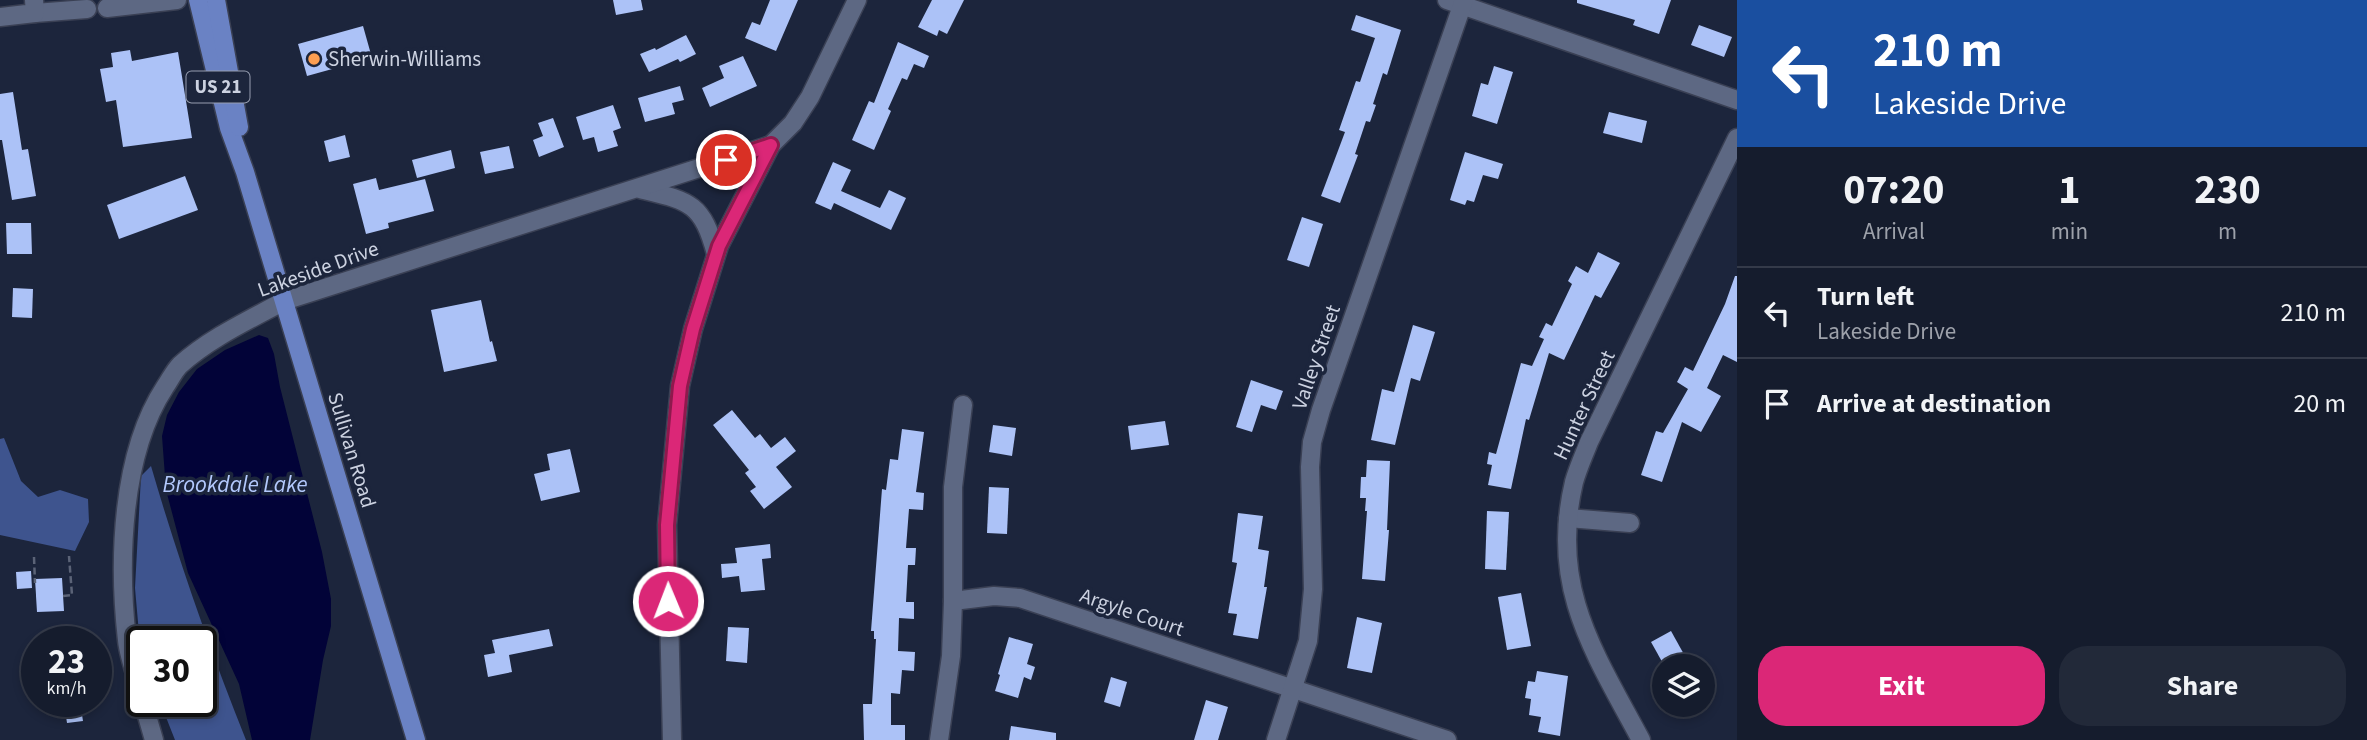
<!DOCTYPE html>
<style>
:root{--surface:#151c2d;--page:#222939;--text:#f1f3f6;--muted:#9da1aa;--line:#343a49;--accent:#db2777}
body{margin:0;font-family:"Source Sans 3",sans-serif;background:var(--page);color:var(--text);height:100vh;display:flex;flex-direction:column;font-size:26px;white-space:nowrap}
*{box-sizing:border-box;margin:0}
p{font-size:23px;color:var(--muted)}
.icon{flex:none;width:38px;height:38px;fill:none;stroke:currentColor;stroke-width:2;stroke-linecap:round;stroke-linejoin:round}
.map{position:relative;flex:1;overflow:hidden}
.sheet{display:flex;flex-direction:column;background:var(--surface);width:630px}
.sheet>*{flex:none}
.hud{background:#1a4fa0;color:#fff;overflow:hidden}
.buttons{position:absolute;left:1652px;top:654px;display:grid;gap:14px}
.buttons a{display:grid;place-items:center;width:63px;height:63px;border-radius:50%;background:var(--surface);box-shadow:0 4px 10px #0003,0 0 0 2px var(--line);font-size:35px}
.speed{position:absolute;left:21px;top:626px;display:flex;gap:14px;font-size:35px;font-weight:700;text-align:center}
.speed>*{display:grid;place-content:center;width:91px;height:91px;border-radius:50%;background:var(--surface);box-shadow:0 4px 10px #0003,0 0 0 2px var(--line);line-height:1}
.speed small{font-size:18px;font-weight:400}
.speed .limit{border:4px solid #111;border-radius:10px;background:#fff;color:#111}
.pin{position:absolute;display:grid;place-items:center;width:60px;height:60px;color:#fff;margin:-30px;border:4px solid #fff;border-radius:50%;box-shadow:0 2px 7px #0007}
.me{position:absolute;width:77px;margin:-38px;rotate:359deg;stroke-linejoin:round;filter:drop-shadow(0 0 5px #0008)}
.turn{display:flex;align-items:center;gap:24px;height:147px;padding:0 21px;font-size:32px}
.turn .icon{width:91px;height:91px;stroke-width:2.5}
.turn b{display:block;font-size:49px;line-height:60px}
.eta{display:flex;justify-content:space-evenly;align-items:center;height:119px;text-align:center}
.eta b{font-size:42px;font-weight:700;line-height:49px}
.primary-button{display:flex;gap:14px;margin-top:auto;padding:14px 21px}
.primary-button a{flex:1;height:80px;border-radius:28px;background:var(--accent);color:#fff;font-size:28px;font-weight:700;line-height:80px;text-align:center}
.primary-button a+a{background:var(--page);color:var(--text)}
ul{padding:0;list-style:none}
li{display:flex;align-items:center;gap:21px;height:91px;padding:0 21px;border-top:2px solid var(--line)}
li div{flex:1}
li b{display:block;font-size:26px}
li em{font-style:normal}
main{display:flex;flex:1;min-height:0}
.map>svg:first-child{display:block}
.forest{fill:#3e548e}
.water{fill:#020338}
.building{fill:#acc2f7}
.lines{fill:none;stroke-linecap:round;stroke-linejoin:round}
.minor-casing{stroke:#3a4054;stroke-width:21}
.major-casing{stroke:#3a4054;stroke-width:21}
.path{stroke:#5b6377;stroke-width:2.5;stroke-dasharray:7 3.5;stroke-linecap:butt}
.minor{stroke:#5d6883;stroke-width:18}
.major{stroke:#6a82c4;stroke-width:18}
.route-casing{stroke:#8e194d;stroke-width:18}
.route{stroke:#db2777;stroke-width:12}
.poi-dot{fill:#fc9e52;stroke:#1c253c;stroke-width:2.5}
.labels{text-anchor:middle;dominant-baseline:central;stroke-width:7;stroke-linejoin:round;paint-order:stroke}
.shield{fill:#1c253c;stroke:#979eb0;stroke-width:2}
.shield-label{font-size:19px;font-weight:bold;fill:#ccd2e1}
.poi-label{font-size:21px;fill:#ccd2e1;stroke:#1c253c;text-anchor:start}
.street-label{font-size:21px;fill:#ccd2e1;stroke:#1c253c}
.water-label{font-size:23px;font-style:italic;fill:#b3c9fd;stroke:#1c253c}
</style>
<main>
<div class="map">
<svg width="1737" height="740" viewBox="0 0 1737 740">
<rect width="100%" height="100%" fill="#1c253c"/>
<!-- forest -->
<g class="forest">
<polygon points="4,438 21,481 38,497 60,490 88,499 89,522 75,551 0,535 0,439"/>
<path d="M 151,466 C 178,559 210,650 246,740 L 175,740 L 160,702 L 201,702 L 201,642 L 142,642 L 141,656 L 135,588 L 141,476 Z"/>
</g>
<!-- water -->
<polygon class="water" points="259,335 268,338 274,354 280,387 322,552 331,599 331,626 323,660 310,740 252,740 239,684 188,573 166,490 162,436 167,415 179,392 197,369 225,350"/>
<!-- building -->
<g class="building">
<polygon points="613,0 641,0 643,10 616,15"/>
<polygon points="770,0 798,0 776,51 745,38 752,22 760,25"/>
<polygon points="932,0 964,0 947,34 939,30 937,36 918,27"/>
<polygon points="1577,0 1671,0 1659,34 1633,25 1635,20 1577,3"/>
<polygon points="1356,15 1401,30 1387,75 1383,73 1373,104 1376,105 1370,122 1366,121 1355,154 1358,155 1340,203 1321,196 1345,132 1339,130 1356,81 1360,82 1375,38 1351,30"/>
<polygon points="1699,25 1732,37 1724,57 1691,45"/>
<polygon points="363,26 372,58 307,76 298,44"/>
<polygon points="686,35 696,54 680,62 678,59 649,72 640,54 655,48 656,50"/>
<polygon points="898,42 929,56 924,68 914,64 907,80 902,78 888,109 891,111 874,150 852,140 869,101 874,103"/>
<polygon points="130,50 132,61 178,52 192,138 123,147 116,100 106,102 100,69 113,67 111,53"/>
<polygon points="743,56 757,86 710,107 702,88 724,78 719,66"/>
<polygon points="1494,66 1513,72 1497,124 1472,116 1481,83 1488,85"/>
<polygon points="680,86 684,100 672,103 675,114 645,122 638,98"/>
<polygon points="13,92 22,150 28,149 36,196 12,200 2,140 0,140 0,94"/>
<polygon points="613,105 621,128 613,131 618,146 598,152 594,137 583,140 576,117"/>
<polygon points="1609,112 1647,121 1642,143 1603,133"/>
<polygon points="553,118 564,147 539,157 533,140 543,136 538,123"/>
<polygon points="345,135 350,157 329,162 324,141"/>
<polygon points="509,146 514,168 485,174 480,152"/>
<polygon points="451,150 455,168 417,178 412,160"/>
<polygon points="1465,152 1503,164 1498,179 1483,175 1474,202 1467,200 1465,205 1450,200"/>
<polygon points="833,162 851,170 841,191 880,208 889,190 906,198 891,230 834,203 831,210 815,203"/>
<polygon points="185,176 198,210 119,239 107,205"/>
<polygon points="376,178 379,190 425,179 434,211 388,223 389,228 366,234 353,184"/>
<polygon points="1302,217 1323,224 1309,267 1287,260"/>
<polygon points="6,223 31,223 32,254 7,254"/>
<polygon points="1598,252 1620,263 1601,298 1595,295 1564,360 1549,353 1529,420 1526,419 1511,489 1488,485 1492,465 1487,464 1489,452 1496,454 1521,363 1532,366 1544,339 1539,337 1546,323 1552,326 1572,284 1568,281 1576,266 1588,273"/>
<polygon points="1735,276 1737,276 1737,362 1723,355 1707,388 1721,396 1701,432 1682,422 1662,482 1641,475 1656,431 1663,433 1688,389 1677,382 1685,367 1693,371 1725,304"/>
<polygon points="13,288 33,289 32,318 12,317"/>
<polygon points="481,300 490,342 492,341 497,361 444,372 431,310"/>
<polygon points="1413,325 1435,332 1420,381 1411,378 1395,445 1371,440 1382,389 1394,392"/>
<polygon points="1251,380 1283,391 1276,410 1261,405 1252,432 1236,427"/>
<polygon points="732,410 755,438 760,434 771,448 785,437 796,451 776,467 792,487 764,509 750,491 756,487 745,473 749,470 713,425"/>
<polygon points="1165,421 1169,445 1131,450 1128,426"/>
<polygon points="993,425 1016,428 1012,456 989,452"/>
<polygon points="902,429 924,432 916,492 924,493 923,510 909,509 906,548 916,548 915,565 908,565 906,602 914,602 914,619 899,618 898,651 915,652 914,671 902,670 900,694 891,693 891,725 905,725 905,740 864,740 863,704 872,704 876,639 874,639 874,631 871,631 882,489 886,490 890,459 898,460"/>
<polygon points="570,449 580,492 541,501 534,474 550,470 547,454"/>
<polygon points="1367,460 1390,461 1387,530 1389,530 1385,581 1362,579 1367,511 1365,511 1366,498 1360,498 1361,477 1366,477"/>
<polygon points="989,487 1009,488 1007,534 987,533"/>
<polygon points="1487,511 1509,512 1506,570 1485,569"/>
<polygon points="1238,513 1263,516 1258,549 1269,551 1264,587 1267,587 1258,639 1233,635 1237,614 1228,613 1237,563 1232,562"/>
<polygon points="770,544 771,558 762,559 765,590 741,592 739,576 722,578 721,564 737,563 735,548"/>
<polygon points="31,571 32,588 17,589 16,572"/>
<polygon points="62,578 64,611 37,612 35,579"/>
<polygon points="1521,593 1531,646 1507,650 1498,597"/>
<polygon points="1357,617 1382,623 1372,673 1347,668"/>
<polygon points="728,627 749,628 747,663 726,661"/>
<polygon points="549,629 553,646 509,655 512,672 488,677 484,655 495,653 492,640"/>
<polygon points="1671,631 1691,667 1665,667 1651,642"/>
<polygon points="1009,637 1033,644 1027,664 1035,667 1031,680 1024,677 1018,698 995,691 1000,675 998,674"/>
<polygon points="1537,671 1568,676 1560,736 1538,732 1541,717 1529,715 1531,699 1525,698 1528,681 1535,682"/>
<polygon points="1111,677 1127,682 1120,707 1104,702"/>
<polygon points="1206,700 1228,707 1218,740 1194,740"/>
<polygon points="64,702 80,702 83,721 67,723"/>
<polygon points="1011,726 1056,733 1056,740 1009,740"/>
</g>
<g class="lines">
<defs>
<g id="minor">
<polyline points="1447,0 1737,100"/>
<polyline points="107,8 177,0"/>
<polyline points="35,13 87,9"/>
<polyline points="0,17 35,13 34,0"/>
<path d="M 640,189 C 689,201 702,202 716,254"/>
<polyline points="1568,518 1630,523"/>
<polyline points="953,601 994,596 1020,598 1447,740"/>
<path d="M 142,696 C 137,678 129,659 127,640 C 118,561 121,454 165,387 C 170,380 174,371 180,365 C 210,338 249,320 284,301 L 771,145"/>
<polyline points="143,702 154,740"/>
<polyline points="672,740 667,525 680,386 693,329 719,246 771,145 793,123 810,97 857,0"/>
<polyline points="939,740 951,656 953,601 953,487 963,405"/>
<polyline points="1276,740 1308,641 1313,589 1310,467 1312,442 1321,410 1464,0"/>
<path d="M 1641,740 C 1594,652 1549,587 1574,482 C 1578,468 1584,455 1589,442 L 1737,138"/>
</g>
<g id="major">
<polyline points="198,0 229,128 245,172 416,740"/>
<polyline points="216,0 239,127"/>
</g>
</defs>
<!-- minor casing -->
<use href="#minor" class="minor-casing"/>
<!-- major casing -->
<use href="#major" class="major-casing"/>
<!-- path -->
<g class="path">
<polyline points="34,557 35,583"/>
<polyline points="63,596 72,595 69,556"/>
</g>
<!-- minor -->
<use href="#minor" class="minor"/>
<!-- major -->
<use href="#major" class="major"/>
</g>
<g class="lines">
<defs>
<polyline id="route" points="668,601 667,525 680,386 693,329 719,246 771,145 726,160"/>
</defs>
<!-- route casing -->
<use href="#route" class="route-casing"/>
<!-- route -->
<use href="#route" class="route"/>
</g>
<!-- markers -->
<circle class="poi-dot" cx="314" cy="59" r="7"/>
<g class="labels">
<!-- shield labels -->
<rect class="shield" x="186.5" y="71.5" width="63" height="31" rx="5"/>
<g class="shield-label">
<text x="218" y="87">US 21</text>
</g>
<!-- poi labels -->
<g class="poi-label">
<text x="328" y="59">Sherwin-Williams</text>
</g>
<!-- street labels -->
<g class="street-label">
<text transform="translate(318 269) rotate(-20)">Lakeside Drive</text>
<text transform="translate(1316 357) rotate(-71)">Valley Street</text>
<text transform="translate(1584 405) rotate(-65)">Hunter Street</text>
<text transform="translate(352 450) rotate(73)">Sullivan Road</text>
<text transform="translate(1132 612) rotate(19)">Argyle Court</text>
</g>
<!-- water labels -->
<g class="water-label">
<text x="235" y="484">Brookdale Lake</text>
</g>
</g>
</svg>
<div class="buttons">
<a><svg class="icon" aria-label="layers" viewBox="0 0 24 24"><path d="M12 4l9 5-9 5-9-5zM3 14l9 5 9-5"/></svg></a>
</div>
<div class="speed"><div>23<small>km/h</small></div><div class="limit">30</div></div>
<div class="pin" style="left:726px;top:160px;background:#d93025"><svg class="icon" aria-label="arrive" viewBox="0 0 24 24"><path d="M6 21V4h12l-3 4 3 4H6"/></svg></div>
<svg class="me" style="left:668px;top:601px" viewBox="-20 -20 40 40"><circle r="17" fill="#db2777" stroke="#fff" stroke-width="3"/><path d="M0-11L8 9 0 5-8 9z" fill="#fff"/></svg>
</div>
<section class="sheet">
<div class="hud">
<div class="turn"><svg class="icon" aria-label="left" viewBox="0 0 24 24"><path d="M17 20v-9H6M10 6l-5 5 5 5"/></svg><div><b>210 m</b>Lakeside Drive</div></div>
</div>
<div class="eta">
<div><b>07:20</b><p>Arrival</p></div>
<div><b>1</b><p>min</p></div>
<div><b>230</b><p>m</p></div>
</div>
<ul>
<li><svg class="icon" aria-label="left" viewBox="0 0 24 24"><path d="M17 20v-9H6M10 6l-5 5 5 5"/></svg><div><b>Turn left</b><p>Lakeside Drive</p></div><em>210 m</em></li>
<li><svg class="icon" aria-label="arrive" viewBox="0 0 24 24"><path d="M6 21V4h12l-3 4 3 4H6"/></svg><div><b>Arrive at destination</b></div><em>20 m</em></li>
</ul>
<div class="primary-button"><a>Exit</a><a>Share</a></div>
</section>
</main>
